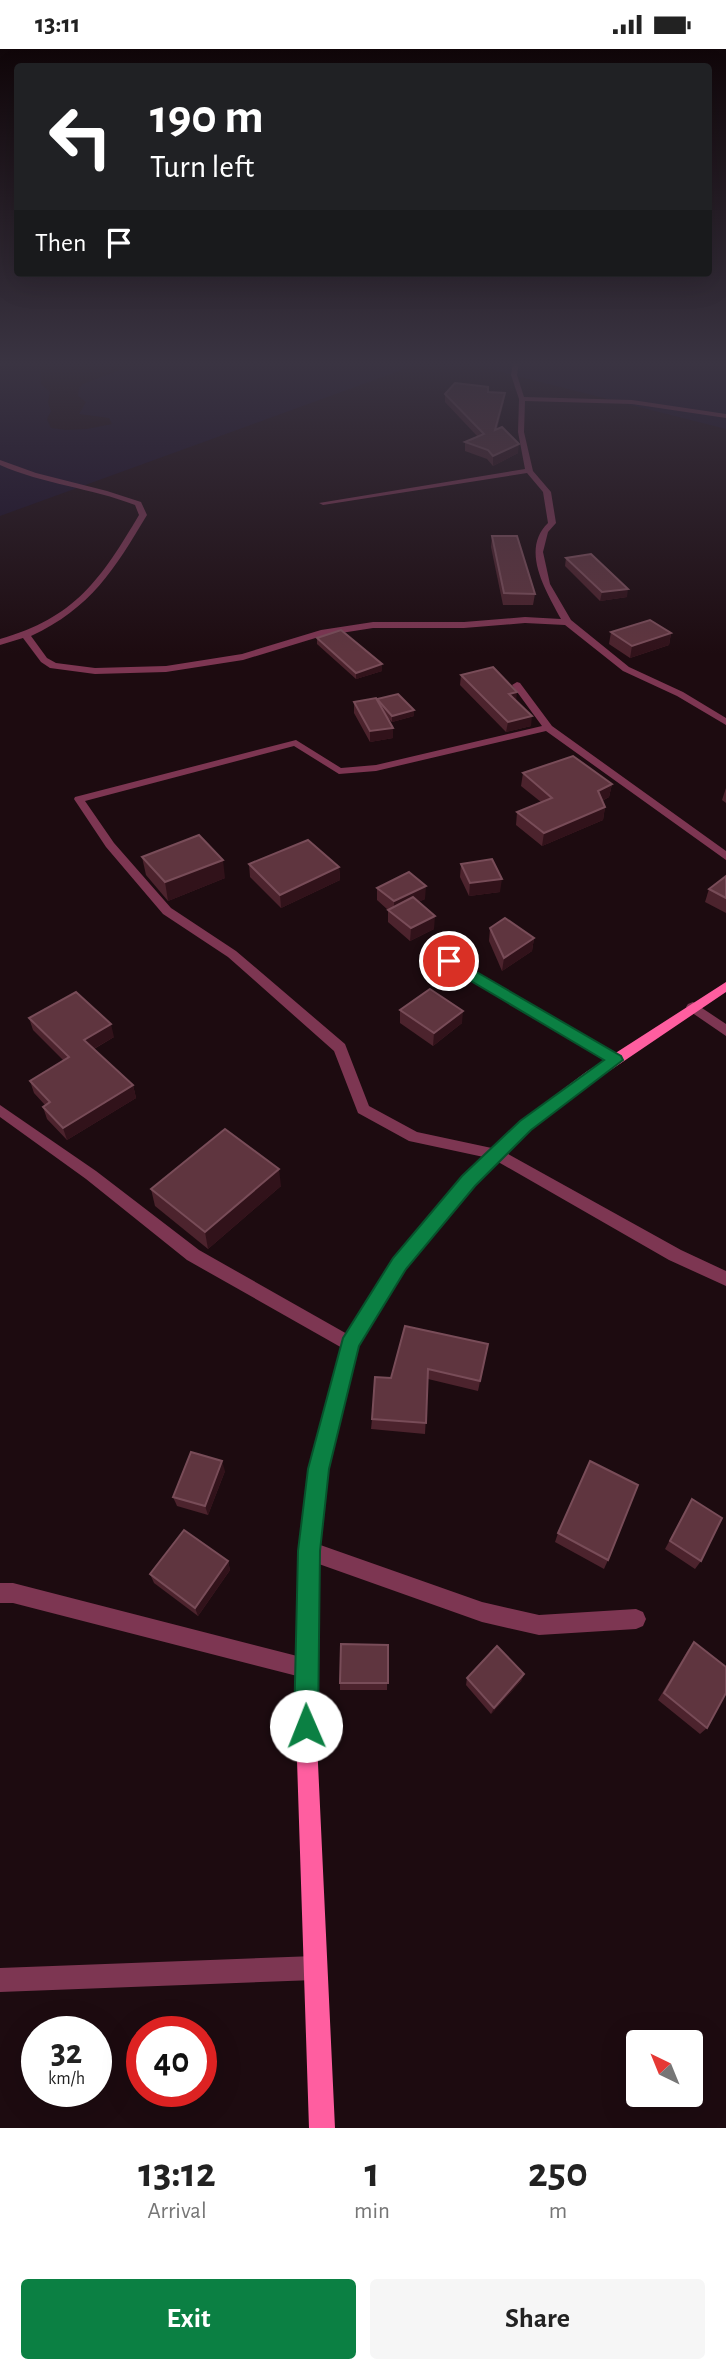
<!DOCTYPE html>
<style>
:root{--surface:#fff;--page:#f6f6f6;--text:#222;--muted:#767676;--accent:#0b8043}
body{margin:0;font-family:"Alegreya Sans",sans-serif;background:var(--page);color:var(--text);height:100vh;display:flex;flex-direction:column;font-size:26px;white-space:nowrap}
*{box-sizing:border-box;margin:0}
p{font-size:23px;color:var(--muted)}
.icon{flex:none;width:38px;height:38px;fill:none;stroke:currentColor;stroke-width:2;stroke-linecap:round;stroke-linejoin:round}
.map{position:relative;height:2079px;overflow:hidden}
.side{display:flex;flex-direction:column;background:var(--surface);flex:1}
.side>*{flex:none}
.guide{position:absolute;left:14px;top:14px;width:698px;height:214px;border-radius:7px;box-shadow:0 7px 28px #0002;background:#202124;color:#fff;overflow:hidden}
.needle{width:46px;rotate:317deg}
.fabs{position:absolute;left:626px;top:1981px;display:grid;gap:14px}
.fabs a{display:grid;place-items:center;width:77px;height:77px;border-radius:7px;background:var(--surface);box-shadow:0 7px 28px #0002;font-size:35px}
.speed{position:absolute;left:21px;top:1967px;display:flex;gap:14px;font-size:35px;font-weight:700;text-align:center}
.speed>*{display:grid;place-content:center;width:91px;height:91px;border-radius:50%;background:var(--surface);box-shadow:0 7px 28px #0002;line-height:1}
.speed small{font-size:18px;font-weight:400}
.speed .limit{border:10px solid #d22;background:#fff;color:#111}
.pin{position:absolute;display:grid;place-items:center;width:60px;height:60px;color:#fff;margin:-30px;border:4px solid #fff;border-radius:50%;box-shadow:0 2px 7px #0007}
.me{position:absolute;width:77px;margin:-38px;rotate:359deg;stroke-linejoin:round;filter:drop-shadow(0 0 5px #0008)}
.turn{display:flex;align-items:center;gap:24px;height:147px;padding:0 21px;font-size:32px}
.turn .icon{width:91px;height:91px;stroke-width:2.5}
.turn b{display:block;font-size:49px;line-height:60px}
.then{display:flex;align-items:center;height:66px;padding:0 21px;background:#0003;gap:14px;font-size:26px}
.eta{display:flex;justify-content:space-evenly;align-items:center;height:119px;text-align:center}
.eta b{font-size:42px;font-weight:600;line-height:49px}
.cta{display:flex;gap:14px;margin-top:auto;padding:14px 21px}
.cta a{flex:1;height:80px;border-radius:7px;background:var(--accent);color:#fff;font-size:28px;font-weight:600;line-height:80px;text-align:center}
.cta a+a{background:var(--page);color:var(--text)}
.status{display:flex;justify-content:space-between;align-items:center;height:49px;padding:0 35px;background:var(--surface);direction:ltr}
.status svg{height:19px;fill:currentColor}
.map>svg:first-child{display:block}
.green{fill:#1b0e27}
.lines{fill:none;stroke-linecap:round;stroke-linejoin:round}
.street{fill:#7d3652;fill-rule:evenodd}
.secondary{fill:#ff5ea0;fill-rule:evenodd}
.wall{fill:#4c232d}
.shaded-wall{fill:#31121a}
.building{fill:#5f353f;stroke:#784c58;stroke-width:2}
.route{fill:#0b8043;stroke:#07532c;stroke-width:2}
</style>
<div class="status"><b>13:11</b><svg viewBox="0 0 49 12"><path d="M0 12V9h3v3zM5 12V6h3v6zM10 12V3h3v9zM15 12V0h3v12zM26 1h20v11H26zM47 4h2v5h-2z"/></svg></div>
<div class="map">
<svg width="726" height="2079" viewBox="0 0 726 2079">
<rect width="100%" height="100%" fill="#1d0b10"/>
<!-- green -->
<g class="green">
<polygon points="0,314 40,314 41,335 50,343 48,353 51,362 47,370 51,379 66,381 87,380 112,375 109,369 79,365 86,353 78,347 79,339 83,335 125,319 156,314 421,314 0,467"/>
<polygon points="466,314 726,314 726,380"/>
</g>
<g class="lines">
<!-- street -->
<g class="street">
<path d="M 513,314 L 519,314 L 517,326 L 524,348 L 632,351 L 726,365 L 726,369 L 632,355 L 525,352 L 524,383 L 533,422 L 551,443 L 556,474 L 548,483 L 543,503 L 550,535 L 571,571 L 629,618 L 683,643 L 726,669 L 726,676 L 677,647 L 623,622 L 565,576 L 525,574 L 464,579 L 373,579 L 322,587 L 243,611 L 166,623 L 95,625 L 50,619 L 41,613 L 23,589 L 0,596 L 0,590 C 75,569 101,530 139,466 L 135,456 C 91,439 43,435 0,416 L 0,411 L 36,424 L 107,442 L 141,453 L 147,466 C 114,521 91,559 31,587 L 47,609 L 56,614 L 95,619 L 166,617 L 242,605 L 321,581 L 373,573 L 464,573 L 525,568 L 561,570 C 546,542 520,501 548,474 L 543,443 L 527,424 L 323,456 L 319,454 L 525,420 L 518,383 L 519,350 L 511,326 Z"/>
<polygon points="517,633 520,634 552,677 726,802 726,811 546,682 376,722 339,725 294,697 85,752 114,794 171,859 236,902 345,995 369,1057 417,1083 501,1101 681,1201 726,1222 726,1237 669,1211 493,1110 409,1092 358,1064 334,1002 228,908 163,865 106,798 74,750 75,748 296,691 341,719 376,716 542,677 512,636"/>
<polygon points="449,908 620,1007 622,1011 620,1015 610,1015 445,915 443,912"/>
<polygon points="693,953 726,975 726,987 688,961 686,958 688,955"/>
<polygon points="0,1056 96,1122 199,1201 356,1290 358,1295 356,1300 350,1303 344,1300 187,1211 86,1130 0,1068"/>
<polygon points="309,1492 482,1553 539,1566 636,1560 643,1563 646,1570 643,1577 636,1580 539,1586 482,1573 302,1509 299,1502 302,1495"/>
<polygon points="0,1534 13,1534 305,1609 312,1612 315,1619 312,1626 305,1629 13,1554 0,1554"/>
<polygon points="315,1907 323,1911 327,1919 323,1927 315,1931 0,1943 0,1919"/>
</g>
<!-- secondary -->
<polygon class="secondary" points="726,933 726,943 596,1031 531,1080 473,1136 405,1219 358,1297 328,1420 319,1502 315,1650 335,2079 309,2079 295,1650 299,1502 310,1420 342,1295 393,1209 463,1128 521,1072 586,1023"/>
</g>
<!-- wall -->
<g class="wall">
<polygon points="488,343 504,352 497,380 518,404 493,417 487,410 465,402 465,393 478,388 445,353 445,345"/>
<polygon points="492,487 535,545 533,556 503,556 491,498"/>
<polygon points="566,509 627,548 600,552 565,517"/>
<polygon points="611,583 671,584 669,596 630,609 609,595"/>
<polygon points="317,589 382,622 356,630 317,595"/>
<polygon points="461,626 516,652 531,677 506,683 460,636"/>
<polygon points="377,651 414,667 392,673 386,667 393,679 393,689 370,693 354,664 354,653"/>
<polygon points="523,724 612,735 609,748 602,752 605,758 603,771 542,797 516,776 517,763 541,753 521,737"/>
<polygon points="726,739 726,754 722,751"/>
<polygon points="142,808 225,829 168,852 146,826"/>
<polygon points="249,815 339,818 340,831 281,859 250,828"/>
<polygon points="461,815 500,843 469,847 460,828"/>
<polygon points="726,827 726,864 705,853 709,840"/>
<polygon points="377,839 425,850 418,853 434,880 410,892 388,873 388,861 377,851"/>
<polygon points="490,879 534,889 532,902 502,922 489,892"/>
<polygon points="400,961 462,974 433,997 400,974"/>
<polygon points="29,969 114,988 94,1000 133,1036 136,1049 67,1091 47,1070 43,1058 45,1056 34,1044 30,1032 64,1012 33,981"/>
<polygon points="281,1137 208,1200 155,1157 151,1140"/>
<polygon points="488,1295 478,1342 428,1330 425,1385 371,1380 372,1370 391,1329"/>
<polygon points="225,1422 208,1466 177,1457 173,1448"/>
<polygon points="692,1450 701,1512 695,1520 665,1500"/>
<polygon points="558,1484 608,1511 604,1520 555,1493"/>
<polygon points="228,1512 230,1521 198,1567 154,1534 150,1525"/>
<polygon points="694,1593 707,1679 700,1685 658,1651 688,1601"/>
<polygon points="388,1596 387,1641 340,1641 340,1634"/>
<polygon points="524,1625 521,1632 491,1665 466,1636 467,1629"/>
</g>
<!-- shaded-wall -->
<g class="shaded-wall">
<polygon points="505,344 504,352 494,390 495,381"/>
<polygon points="519,395 518,404 493,417 493,407"/>
<polygon points="628,540 627,548 600,552 602,543"/>
<polygon points="671,584 669,596 630,609 632,597"/>
<polygon points="382,615 382,622 356,630 356,624"/>
<polygon points="517,643 516,653 509,645"/>
<polygon points="414,661 414,667 392,673 392,667"/>
<polygon points="532,667 531,677 506,683 508,673"/>
<polygon points="393,679 393,689 370,693 370,682"/>
<polygon points="612,735 609,748 595,755 598,742"/>
<polygon points="605,758 603,771 542,797 544,784"/>
<polygon points="223,811 225,829 168,852 165,833"/>
<polygon points="339,818 340,831 281,859 280,846"/>
<polygon points="502,830 500,843 469,847 470,834"/>
<polygon points="426,837 425,850 394,865 394,852"/>
<polygon points="435,867 434,880 410,892 411,879"/>
<polygon points="534,889 532,902 502,922 504,909"/>
<polygon points="463,962 462,974 433,997 434,984"/>
<polygon points="111,975 114,988 88,1003 84,991"/>
<polygon points="133,1036 136,1049 67,1091 63,1079"/>
<polygon points="279,1120 281,1137 208,1200 205,1183"/>
<polygon points="222,1412 225,1422 208,1466 205,1457"/>
<polygon points="228,1512 230,1521 198,1567 195,1559"/>
<polygon points="524,1625 521,1632 491,1665 494,1659"/>
</g>
<!-- building -->
<g class="building">
<polygon points="455,334 488,338 488,343 505,344 495,381 502,378 519,395 493,407 488,401 465,393 484,385 445,345"/>
<polygon points="492,487 517,487 535,545 504,544"/>
<polygon points="591,505 628,540 602,543 566,509"/>
<polygon points="650,571 671,584 632,597 611,583"/>
<polygon points="341,581 382,615 356,624 317,589"/>
<polygon points="493,618 517,643 509,645 532,667 508,673 461,626"/>
<polygon points="398,645 414,661 392,667 377,650"/>
<polygon points="376,649 393,679 370,682 354,653"/>
<polygon points="573,707 612,735 598,742 605,758 544,784 517,763 552,749 523,724"/>
<polygon points="199,786 223,811 165,833 142,808"/>
<polygon points="308,791 339,818 280,846 249,815"/>
<polygon points="492,810 502,830 470,834 461,815"/>
<polygon points="409,823 426,837 394,852 377,839"/>
<polygon points="726,827 726,849 709,840"/>
<polygon points="413,848 435,867 411,879 388,861"/>
<polygon points="505,869 534,889 504,909 490,879"/>
<polygon points="430,940 463,962 434,984 400,961"/>
<polygon points="76,943 111,975 84,991 133,1036 63,1079 43,1058 50,1053 30,1032 69,1008 29,969"/>
<polygon points="225,1080 279,1120 205,1183 151,1140"/>
<polygon points="405,1277 488,1295 480,1332 428,1320 426,1374 372,1370 375,1328 391,1329"/>
<polygon points="191,1403 222,1412 205,1457 173,1448"/>
<polygon points="590,1412 638,1436 608,1511 558,1484"/>
<polygon points="692,1450 722,1469 701,1512 670,1492"/>
<polygon points="184,1481 228,1512 195,1559 150,1525"/>
<polygon points="694,1593 726,1618 726,1644 707,1679 664,1644"/>
<polygon points="341,1595 388,1596 388,1634 340,1634"/>
<polygon points="497,1597 524,1625 494,1659 467,1629"/>
</g>
<!-- sky -->
<linearGradient id="sky" x2="0" y2="1"><stop stop-color="#100609"/><stop offset="0.52" stop-color="#3a3442"/><stop offset="1" stop-color="#3a3442" stop-opacity="0"/></linearGradient>
<rect width="726" height="605" fill="url(#sky)"/>
<!-- route -->
<polygon class="route" points="449,907 621,1007 623,1011 531,1081 475,1137 406,1220 359,1297 329,1420 320,1502 318,1677 314,1685 306,1689 297,1685 294,1677 298,1502 308,1420 343,1289 393,1209 462,1127 520,1072 604,1011 444,916 442,912"/>
</svg>
<div class="fabs">
<a><svg class="needle" viewBox="-14 -14 28 28"><path d="M0-13l5 13h-10z" fill="#e53935"/><path d="M0 13l5-13h-10z" fill="#767676"/></svg></a>
</div>
<div class="speed"><div>32<small>km/h</small></div><div class="limit">40</div></div>
<div class="pin" style="left:449px;top:912px;background:#d93025"><svg class="icon" aria-label="arrive" viewBox="0 0 24 24"><path d="M6 21V4h12l-3 4 3 4H6"/></svg></div>
<svg class="me" style="left:306px;top:1677px" viewBox="-20 -20 40 40"><circle r="19" fill="#fff"/><path d="M0-13L10 11 0 6-10 11z" fill="#0b8043"/></svg>
<div class="guide">
<div class="turn"><svg class="icon" aria-label="left" viewBox="0 0 24 24"><path d="M17 20v-9H6M10 6l-5 5 5 5"/></svg><div><b>190 m</b>Turn left</div></div>
<div class="then">Then<svg class="icon" aria-label="arrive" viewBox="0 0 24 24"><path d="M6 21V4h12l-3 4 3 4H6"/></svg></div>
</div>
</div>
<section class="side">
<div class="eta">
<div><b>13:12</b><p>Arrival</p></div>
<div><b>1</b><p>min</p></div>
<div><b>250</b><p>m</p></div>
</div>
<div class="cta"><a>Exit</a><a>Share</a></div>
</section>
